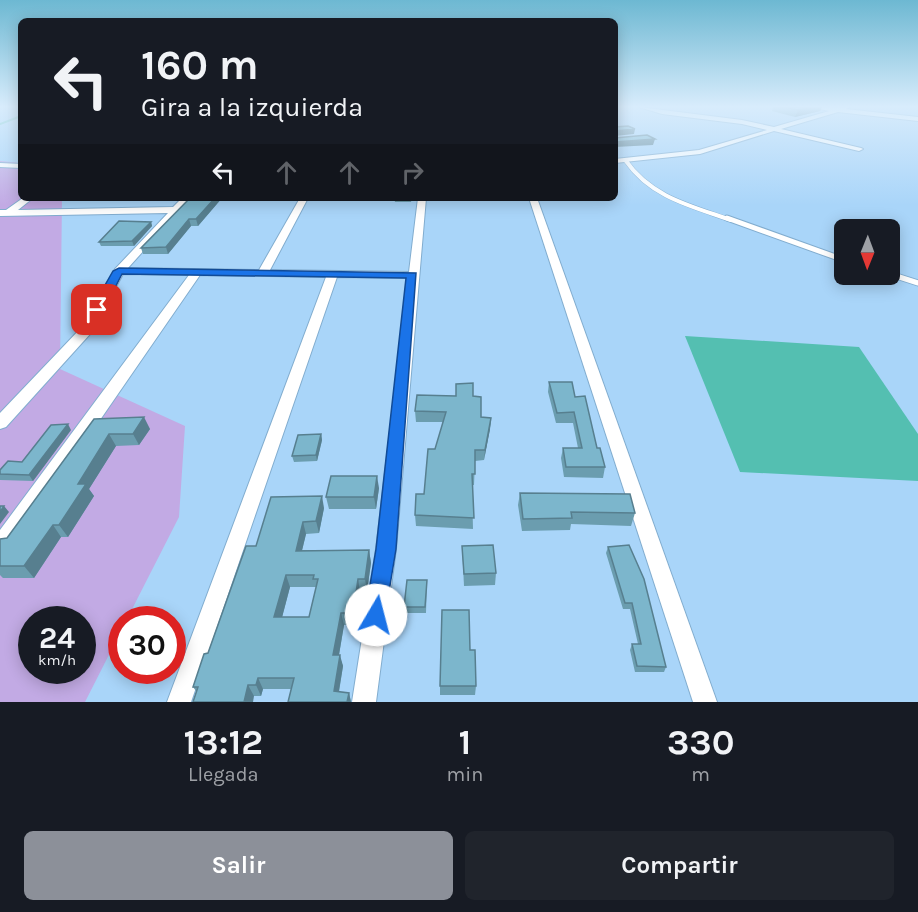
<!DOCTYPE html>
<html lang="es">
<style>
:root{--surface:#171b24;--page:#20242c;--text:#f1f3f6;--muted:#9ea1a6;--accent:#8c9099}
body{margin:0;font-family:Karla,sans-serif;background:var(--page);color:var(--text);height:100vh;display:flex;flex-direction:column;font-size:22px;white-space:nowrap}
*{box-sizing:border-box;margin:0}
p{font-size:20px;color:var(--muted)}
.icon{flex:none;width:33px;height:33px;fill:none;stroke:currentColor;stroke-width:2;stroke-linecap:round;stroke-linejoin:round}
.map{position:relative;height:702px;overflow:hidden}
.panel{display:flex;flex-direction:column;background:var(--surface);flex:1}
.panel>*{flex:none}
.banner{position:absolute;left:18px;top:18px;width:600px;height:183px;border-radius:9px;box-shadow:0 3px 15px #0003;background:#171b24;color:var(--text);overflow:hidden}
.needle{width:39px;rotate:181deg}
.fabs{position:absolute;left:834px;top:219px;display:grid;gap:12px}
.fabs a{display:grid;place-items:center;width:66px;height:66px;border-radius:9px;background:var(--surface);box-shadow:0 3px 15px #0003;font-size:30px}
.speed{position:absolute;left:18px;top:606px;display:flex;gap:12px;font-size:30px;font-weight:700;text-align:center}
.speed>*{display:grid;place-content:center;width:78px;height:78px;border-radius:50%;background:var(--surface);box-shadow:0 3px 15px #0003;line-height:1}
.speed small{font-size:15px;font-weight:400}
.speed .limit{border:9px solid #d22;background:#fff;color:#111}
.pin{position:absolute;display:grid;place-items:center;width:51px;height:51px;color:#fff;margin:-26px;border-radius:12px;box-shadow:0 3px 9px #0006}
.me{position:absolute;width:66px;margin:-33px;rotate:8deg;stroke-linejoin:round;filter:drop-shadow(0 0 4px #0008)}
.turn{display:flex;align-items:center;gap:21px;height:126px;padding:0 24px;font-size:27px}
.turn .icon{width:78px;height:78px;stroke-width:2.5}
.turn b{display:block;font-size:42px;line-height:51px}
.lanes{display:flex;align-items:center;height:57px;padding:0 24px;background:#0003;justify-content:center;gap:30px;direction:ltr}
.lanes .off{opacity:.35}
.eta{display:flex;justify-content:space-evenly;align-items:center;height:102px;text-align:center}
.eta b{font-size:36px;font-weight:700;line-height:42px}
.cta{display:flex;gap:12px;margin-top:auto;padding:12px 24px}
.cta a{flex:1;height:69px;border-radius:9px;background:var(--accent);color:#fff;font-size:24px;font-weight:700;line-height:69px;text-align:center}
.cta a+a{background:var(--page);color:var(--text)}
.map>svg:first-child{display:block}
.green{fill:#c2aae4;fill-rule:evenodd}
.water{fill:#54bfb1}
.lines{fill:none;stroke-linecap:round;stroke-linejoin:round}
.stream{stroke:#54bfb1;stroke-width:2}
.service-far1-casing{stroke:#82adcf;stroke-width:5}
.service-casing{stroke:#82adcf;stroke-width:7}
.minor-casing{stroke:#82adcf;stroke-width:2}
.service-far1{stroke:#fff;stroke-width:4}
.service{stroke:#fff;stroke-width:5}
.minor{fill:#fff;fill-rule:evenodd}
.wall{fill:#6b9daf;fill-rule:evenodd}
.shaded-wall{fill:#577f8f}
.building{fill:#7cb6cc;stroke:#577f8f;stroke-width:1.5;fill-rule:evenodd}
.route{fill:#1a73e8;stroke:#114b97;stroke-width:1.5}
</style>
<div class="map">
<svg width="918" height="702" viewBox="0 0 918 702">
<rect width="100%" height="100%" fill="#a9d5f9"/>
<!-- green -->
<path class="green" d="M 0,161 L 21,163 L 21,198 L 62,198 L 60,369 L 185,426 L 179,517 L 127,619 L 122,620 L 121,631 L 85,702 L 0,702 ZM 32,620 L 82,620 L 82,670 L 32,670 Z"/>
<!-- water -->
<polygon class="water" points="685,336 859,347 918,434 918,481 740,472"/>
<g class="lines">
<!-- stream -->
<polyline class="stream" points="0,124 21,116"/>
<defs>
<path id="service-far1" d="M 626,161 C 651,197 691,206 731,220"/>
<g id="service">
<polyline points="727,218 844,260"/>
<polyline points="890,274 918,283"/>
</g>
<g id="minor">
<polygon points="639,107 742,120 774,127 829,111 811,107 850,107 846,109 918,117 918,121 838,112 781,129 861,148 863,149 859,151 774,131 700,154 615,163 615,159 699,150 767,130 742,124 662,114"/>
<polygon points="0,163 21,164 21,168 0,167"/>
<polygon points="23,198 33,198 18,210 173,207 182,198 191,198 128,268 259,270 300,198 308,198 270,270 409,272 418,198 426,198 396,549 376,702 352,702 376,549 408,278 337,277 191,702 167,702 326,277 200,275 20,536 7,549 0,552 0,530 189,275 123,274 91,333 6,427 0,429 0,413 81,328 115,269 168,213 0,216 0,210 6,210"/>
<polygon points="529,198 537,198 717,702 693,702"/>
</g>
</defs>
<!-- service-far1 casing -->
<use href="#service-far1" class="service-far1-casing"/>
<!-- service casing -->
<use href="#service" class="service-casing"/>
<!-- minor casing -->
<use href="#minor" class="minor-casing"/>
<!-- service-far1 -->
<use href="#service-far1" class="service-far1"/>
<!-- service -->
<use href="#service" class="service"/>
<!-- minor -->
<use href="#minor" class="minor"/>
</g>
<!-- wall -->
<g class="wall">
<polygon points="773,107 822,107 820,111 795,117 772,111"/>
<polygon points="222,198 198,226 191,226 168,254 143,254 141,248"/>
<polygon points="394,198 412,198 411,202 395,202"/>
<polygon points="151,222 152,226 134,246 101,246 99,242"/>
<polygon points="549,382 575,397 605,467 603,478 564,477 561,458 563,448 578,448 573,423 556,423 548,392"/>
<polygon points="473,396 481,417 491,418 490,429 484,460 475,461 474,485 472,485 473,529 416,526 415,515 424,494 443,422 416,422 415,411"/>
<polygon points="94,419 150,429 139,445 116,446 89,489 94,496 68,537 61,537 34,578 3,578 0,575 0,539 7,538"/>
<polygon points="71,430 33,481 0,480 0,470 22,462"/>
<polygon points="321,434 322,440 317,461 294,462 292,456"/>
<polygon points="379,488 376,509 329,509 326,497"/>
<polygon points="520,493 635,513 631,526 571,524 570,530 522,531 518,505"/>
<path d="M 324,508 L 319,533 L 306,534 L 302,550 L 369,550 L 371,563 L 367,591 L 360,591 L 356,624 L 344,625 L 339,655 L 343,666 L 339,692 L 349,693 L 351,702 L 288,702 L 291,689 L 263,689 L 261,696 L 254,696 L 196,691 L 193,687 L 256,546 ZM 290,587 L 316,587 L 309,617 L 282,617 Z"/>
<polygon points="462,546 496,573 495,585 464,586"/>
<polygon points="608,547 666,667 664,672 635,672 630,650 632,644 638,644 630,609 623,609 606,553"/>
<polygon points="427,580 426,613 405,613 404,607"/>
<polygon points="470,650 476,686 475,695 440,695 440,686"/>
</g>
<!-- shaded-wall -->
<g class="shaded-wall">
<polygon points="813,107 822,107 820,111 795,117 798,110"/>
<polygon points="635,129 634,134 615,136 615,131"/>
<polygon points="655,139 653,145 615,147 615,142"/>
<polygon points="215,198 222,198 198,226 196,219"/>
<polygon points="189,219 191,226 168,254 166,247"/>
<polygon points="151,222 152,226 134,246 132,241"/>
<polygon points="144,417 150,429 139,445 133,434"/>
<polygon points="491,418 490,429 484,460 485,450"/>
<polygon points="68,424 71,430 33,481 29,475"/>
<polygon points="109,434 116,446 89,489 94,496 68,537 59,525 78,484"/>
<polygon points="321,434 322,440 317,461 316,455"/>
<polygon points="377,476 379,488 376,509 374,497"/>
<polygon points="322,496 324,508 319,533 316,521"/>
<polygon points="4,506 9,512 0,524 0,512"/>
<polygon points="303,522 306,534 299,563 296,551"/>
<polygon points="53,525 61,537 34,578 24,566"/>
<polygon points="369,550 371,563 367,591 365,579"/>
<polygon points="286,575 290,587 279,629 274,617"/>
<polygon points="358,579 360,591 356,624 353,613"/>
<polygon points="341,613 344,625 337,666 333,655"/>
<polygon points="340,655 343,666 337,702 334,691"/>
<polygon points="258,678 263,689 261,696 256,685"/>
<polygon points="248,685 254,696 253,702 244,702"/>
<polygon points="349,693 351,702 347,702"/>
</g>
<!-- building -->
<g class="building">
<polygon points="785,107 813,107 798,110"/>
<polygon points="628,126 635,129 615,131 615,127"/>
<polygon points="647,135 655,139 615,142 615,138"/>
<polygon points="190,198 215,198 196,219 189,219 166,247 141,248"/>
<polygon points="119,221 151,222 132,241 99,242"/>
<polygon points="549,382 572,382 575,397 585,396 597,448 600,448 605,467 566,467 563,448 582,448 574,412 557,413"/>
<polygon points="473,383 473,396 481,397 481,417 491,418 485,450 475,450 475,474 472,474 474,518 415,515 416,494 424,494 428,449 435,449 446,412 415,411 417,395 456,396 456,384"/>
<polygon points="144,417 133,434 109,434 78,484 86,484 59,525 53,525 24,566 0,566 0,539 7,538 94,419"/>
<polygon points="68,424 29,475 0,474 0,470 8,461 22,462 51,425"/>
<polygon points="321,434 316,455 292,456 298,435"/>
<polygon points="331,476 377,476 374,497 326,497"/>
<polygon points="520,493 630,494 635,513 571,512 572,518 523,519"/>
<path d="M 322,496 L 316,521 L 303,522 L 296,551 L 369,550 L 365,579 L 358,579 L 353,613 L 341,613 L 333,655 L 340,655 L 334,691 L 349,693 L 347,702 L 288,702 L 294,678 L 258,678 L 256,685 L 248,685 L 244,702 L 193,702 L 198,687 L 193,687 L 204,654 L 208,653 L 246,546 L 256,546 L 271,497 ZM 286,575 L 314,575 L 313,579 L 318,579 L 309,617 L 274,617 Z"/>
<polygon points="0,506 4,506 0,512"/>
<polygon points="493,545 496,573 464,574 462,546"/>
<polygon points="629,545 644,579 666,667 637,666 632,644 641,644 632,603 625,603 608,547"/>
<polygon points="407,580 427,580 425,607 404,607"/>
<polygon points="442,610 469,610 470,650 475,650 476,686 440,686"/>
</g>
<!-- sky -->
<linearGradient id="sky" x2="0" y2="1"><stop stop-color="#6db8d2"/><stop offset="0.52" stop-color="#d8ecfc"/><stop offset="1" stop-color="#d8ecfc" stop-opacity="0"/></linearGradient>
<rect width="918" height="205" fill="url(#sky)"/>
<!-- route -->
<polygon class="route" points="119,268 416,273 396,549 384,622 376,626 369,622 365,615 376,549 406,278 122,274 102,313 93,313 91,310 113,271"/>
</svg>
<div class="fabs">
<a><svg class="needle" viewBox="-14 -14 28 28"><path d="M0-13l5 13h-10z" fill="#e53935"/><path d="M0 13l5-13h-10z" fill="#9ea1a6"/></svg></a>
</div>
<div class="speed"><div>24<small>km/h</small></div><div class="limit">30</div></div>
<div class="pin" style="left:97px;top:310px;background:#d93025"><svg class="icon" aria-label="arrive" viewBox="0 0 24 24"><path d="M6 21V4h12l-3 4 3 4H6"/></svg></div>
<svg class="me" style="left:376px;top:615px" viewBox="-20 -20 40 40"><circle r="19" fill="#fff"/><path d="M0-13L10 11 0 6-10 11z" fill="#1a73e8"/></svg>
<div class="banner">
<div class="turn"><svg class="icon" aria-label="left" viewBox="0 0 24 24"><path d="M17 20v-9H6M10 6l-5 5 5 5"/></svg><div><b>160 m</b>Gira a la izquierda</div></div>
<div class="lanes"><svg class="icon" aria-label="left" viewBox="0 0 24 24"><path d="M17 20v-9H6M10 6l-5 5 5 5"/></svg><svg class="icon off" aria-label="ahead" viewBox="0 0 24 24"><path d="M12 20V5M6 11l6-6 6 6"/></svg><svg class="icon off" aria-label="ahead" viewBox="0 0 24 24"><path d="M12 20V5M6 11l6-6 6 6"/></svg><svg class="icon off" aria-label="right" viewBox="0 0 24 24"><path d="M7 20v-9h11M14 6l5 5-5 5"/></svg></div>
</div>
</div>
<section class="panel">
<div class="eta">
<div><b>13:12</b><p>Llegada</p></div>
<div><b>1</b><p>min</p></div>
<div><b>330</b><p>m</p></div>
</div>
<div class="cta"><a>Salir</a><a>Compartir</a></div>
</section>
